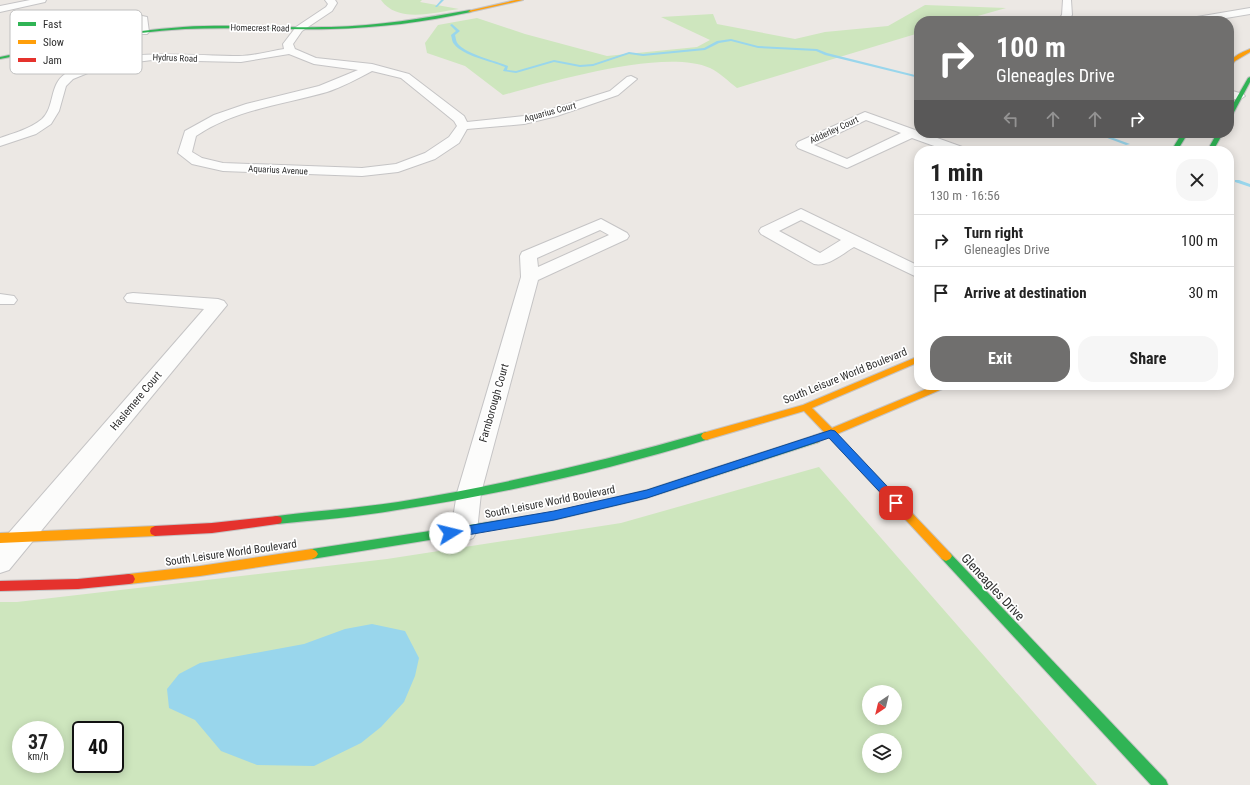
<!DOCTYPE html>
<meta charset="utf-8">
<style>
:root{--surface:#fff;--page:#f6f6f6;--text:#222;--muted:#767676;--line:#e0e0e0;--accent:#706f6e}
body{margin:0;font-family:"Roboto Condensed",sans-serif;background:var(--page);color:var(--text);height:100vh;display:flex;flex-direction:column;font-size:15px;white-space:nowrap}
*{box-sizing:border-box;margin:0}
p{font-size:13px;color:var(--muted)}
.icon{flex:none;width:22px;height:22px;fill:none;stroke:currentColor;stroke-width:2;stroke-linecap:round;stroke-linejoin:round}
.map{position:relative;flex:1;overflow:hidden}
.drawer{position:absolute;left:914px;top:146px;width:320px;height:244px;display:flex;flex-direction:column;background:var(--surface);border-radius:16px;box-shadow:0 2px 10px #0003}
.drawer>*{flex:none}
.banner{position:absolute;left:914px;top:16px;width:320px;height:122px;border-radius:16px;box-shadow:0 2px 10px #0003;background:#706f6e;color:#fff;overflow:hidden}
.needle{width:26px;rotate:215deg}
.fabs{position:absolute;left:862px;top:685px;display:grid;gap:8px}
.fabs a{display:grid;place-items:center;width:40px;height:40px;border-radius:50%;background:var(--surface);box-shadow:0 2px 10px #0003;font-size:20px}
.speed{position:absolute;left:12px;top:721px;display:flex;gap:8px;font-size:20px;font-weight:700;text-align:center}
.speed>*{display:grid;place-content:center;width:52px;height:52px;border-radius:50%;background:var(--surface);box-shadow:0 2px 10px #0003;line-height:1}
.speed small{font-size:10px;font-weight:400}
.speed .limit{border:2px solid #111;border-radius:6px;background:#fff;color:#111}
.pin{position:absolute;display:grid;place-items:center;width:34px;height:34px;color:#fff;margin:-17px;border-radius:8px;box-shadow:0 2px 6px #0006}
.me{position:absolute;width:44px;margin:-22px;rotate:81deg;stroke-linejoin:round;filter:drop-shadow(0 0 3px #0008)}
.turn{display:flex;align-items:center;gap:14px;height:84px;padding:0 16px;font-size:18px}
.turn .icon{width:52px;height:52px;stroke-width:2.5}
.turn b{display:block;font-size:28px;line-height:34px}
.lanes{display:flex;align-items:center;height:38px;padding:0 16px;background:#0003;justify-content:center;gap:20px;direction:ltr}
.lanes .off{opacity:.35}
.round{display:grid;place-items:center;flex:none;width:42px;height:42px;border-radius:16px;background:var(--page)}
.overview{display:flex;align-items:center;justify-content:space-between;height:68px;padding:0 16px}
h1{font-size:24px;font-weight:700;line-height:30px}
.action{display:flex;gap:8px;margin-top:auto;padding:8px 16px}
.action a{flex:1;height:46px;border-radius:16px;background:var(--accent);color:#fff;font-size:16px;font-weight:700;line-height:46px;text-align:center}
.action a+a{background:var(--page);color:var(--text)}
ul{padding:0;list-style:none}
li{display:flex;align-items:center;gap:12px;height:52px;padding:0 16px;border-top:1px solid var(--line)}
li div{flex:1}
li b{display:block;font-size:15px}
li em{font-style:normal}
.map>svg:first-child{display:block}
.green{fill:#cee6be;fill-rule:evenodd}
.water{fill:#99d6ec}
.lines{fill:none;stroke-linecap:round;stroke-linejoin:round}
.stream{fill:#99d6ec;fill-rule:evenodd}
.street-casing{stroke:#c5c4c5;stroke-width:2}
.fast-casing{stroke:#c5c4c5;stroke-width:2}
.slow-casing{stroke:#c5c4c5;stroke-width:2}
.jam-casing{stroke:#c5c4c5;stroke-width:2}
.street{fill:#fcfcfb;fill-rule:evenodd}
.fast{fill:#30b455;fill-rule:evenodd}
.slow{fill:#ff9f0a;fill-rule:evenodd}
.jam{fill:#e5322d;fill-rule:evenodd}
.route{fill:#1a73e8;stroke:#114b97}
.labels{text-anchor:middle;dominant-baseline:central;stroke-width:3.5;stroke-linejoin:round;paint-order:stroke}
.far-street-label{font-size:9px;fill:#2e2e2e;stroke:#fff}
.street-label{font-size:11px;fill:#2e2e2e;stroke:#fff}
.near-street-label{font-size:13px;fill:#2e2e2e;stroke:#fff}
.key{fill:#fff;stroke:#c0c0c0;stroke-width:1}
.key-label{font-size:11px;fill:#2e2e2e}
</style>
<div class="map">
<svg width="1250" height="785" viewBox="0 0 1250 785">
<rect width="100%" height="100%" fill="#ece8e4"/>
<!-- green -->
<g class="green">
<path d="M 381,0 L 422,0 L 420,2 L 459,9 C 435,12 398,24 381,0 Z"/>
<path d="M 925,5 L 1006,8 L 960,21 L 919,21 L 919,33 L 737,88 C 729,82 719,72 710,68 C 663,48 552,82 503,95 L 465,66 L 427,53 L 425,43 L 438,25 L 477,18 L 525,34 L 607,56 L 697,47 L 710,40 L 661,17 L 713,14 L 717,24 L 795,39 L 825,32 L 888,26 Z"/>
<path d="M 819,467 L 1097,785 L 0,785 L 0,602 L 17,602 L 387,559 L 621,523 ZM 869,692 L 895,692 L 895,718 L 869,718 ZM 21,730 L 55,730 L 55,764 L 21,764 ZM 81,730 L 115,730 L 115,764 L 81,764 ZM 869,740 L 895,740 L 895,766 L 869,766 Z"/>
</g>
<!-- water -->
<polygon class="water" points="372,624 405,631 419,658 415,676 404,702 381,727 361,743 314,766 257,765 221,751 195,720 169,708 167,689 179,674 200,663 304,644 345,629"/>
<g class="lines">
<!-- stream -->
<g class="stream">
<polygon points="441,0 444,0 437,7 435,7"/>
<path d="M 452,24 L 460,31 L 455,35 C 456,39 456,42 458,44 C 466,54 496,61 508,66 L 507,70 L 516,71 L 554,60 L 580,65 L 593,64 L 629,52 L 643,54 L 704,48 L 717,41 L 731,39 L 758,46 L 817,49 L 827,53 L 919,76 L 919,78 L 825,55 L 816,51 L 758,48 L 731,41 L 719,43 L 705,50 L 643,56 L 629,54 L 593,66 L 580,67 L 554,62 L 516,73 L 503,71 L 505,67 C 491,61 463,56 454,44 C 452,42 452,38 451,35 L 456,31 L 450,25 Z"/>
<polygon points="1094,133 1100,133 1130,144 1126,145"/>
<polygon points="1235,180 1239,180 1250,184 1250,187 1235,182"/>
</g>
<defs>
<g id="street">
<polygon points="30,0 46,0 45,2 0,12 0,6"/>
<path d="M 325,0 L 335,0 L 337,3 L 332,11 L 302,31 L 293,44 L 295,49 L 316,58 L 372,64 L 409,74 L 464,116 L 467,122 L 524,116 L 549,110 L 610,91 L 627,77 L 631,76 L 637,79 L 618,95 L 557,116 L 524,124 L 467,129 L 459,143 L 435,159 L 398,172 L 362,176 L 223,171 L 192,164 L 178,153 L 185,131 L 214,115 L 246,104 L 319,86 L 358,70 L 314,64 L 289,54 L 241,62 L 152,60 L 105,66 L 73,79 L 66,86 L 59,111 L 51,124 L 36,134 L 0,146 L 0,138 C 14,133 30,129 42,119 C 55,107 49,85 65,74 C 113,46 186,56 239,56 C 254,56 270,51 284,49 L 283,44 L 296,27 L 326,7 L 328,4 ZM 372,71 L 401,78 L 454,121 L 457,126 L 449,137 L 425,153 L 396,164 L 362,168 L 223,163 L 202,158 L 192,152 L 196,136 C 236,109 282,105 327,92 C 342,87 357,79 372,71 Z"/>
<polygon points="1063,0 1071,0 1072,15 1067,21 1057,21 1062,15"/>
<polygon points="1250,8 1250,14 1208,21 1186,21 1191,18"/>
<path d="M 109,13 L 128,13 L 147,17 L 149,32 L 147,34 L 141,34 L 139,21 C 121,15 97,18 81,28 L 81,33 L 88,41 L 87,43 L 79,43 L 71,33 L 71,27 L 87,18 Z"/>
<polygon points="1229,90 1243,94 1245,96 1239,100 1229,98"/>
<path d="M 865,112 L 965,148 L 967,151 L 948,151 L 912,138 L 847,168 L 798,148 L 796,145 L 798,142 ZM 866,120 L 901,133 L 847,159 L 814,145 Z"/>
<path d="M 801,209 L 919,266 L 919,278 L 854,247 C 842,254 828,267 814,264 L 761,234 L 759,231 L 761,228 ZM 801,220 L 841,240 L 820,253 L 779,231 Z"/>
<path d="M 601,219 L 627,233 L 629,236 L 627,239 L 538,280 L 481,493 L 477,531 L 473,538 L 464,542 L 455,538 L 451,531 L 457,493 L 521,277 L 520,256 L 522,252 ZM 600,230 L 609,235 L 538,267 L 537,258 Z"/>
<polygon points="133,293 218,299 224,301 227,305 9,570 0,573 0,543 204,309 127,302 124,298 127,294"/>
<polygon points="0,294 14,296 17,300 14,304 0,304"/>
</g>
<g id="fast">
<path d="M 470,10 L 471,12 C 425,22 378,28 330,29 C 282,30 234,27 185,29 C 123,32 61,47 0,59 L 0,57 C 60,44 121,31 183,27 C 232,24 282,28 331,27 C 378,26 424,18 470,10 Z"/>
<polygon points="1250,77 1250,82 1232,116 1229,118 1229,111 1248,78"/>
<polygon points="1182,133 1188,133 1177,151 1171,151"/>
<polygon points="1217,133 1223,133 1213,151 1207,151"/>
<path d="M 706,432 L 709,433 L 711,436 L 709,439 C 608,470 502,494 397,510 C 357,517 317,520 277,524 L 273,523 L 272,520 L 273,517 L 277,516 C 317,511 358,508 398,502 C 502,485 604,461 706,432 Z"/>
<polygon points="816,435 819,436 821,439 819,442 647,498 554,520 312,559 308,557 306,554 308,551 312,549 554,512 647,490"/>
<polygon points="946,551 950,553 1166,780 1168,785 1151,785 942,559 940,556 942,553"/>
</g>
<g id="slow">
<polygon points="516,0 523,0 470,12 468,11"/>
<path d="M 1250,49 L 1250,52 L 1235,61 L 1229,68 C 1229,57 1241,53 1250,49 Z"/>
<polygon points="919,356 919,362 812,408 832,428 936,385 948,385 947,387 837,434 950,553 952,556 950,559 946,561 942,559 829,437 816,443 813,442 811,439 813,436 824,432 804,411 706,440 703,439 701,436 703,433 803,405"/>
<polygon points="155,526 159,528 160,531 159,534 155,536 0,543 0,533"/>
<polygon points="312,549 316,551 318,554 316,557 312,559 200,576 129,584 125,583 123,579 125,575 129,574 200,566"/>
</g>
<g id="jam">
<polygon points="277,516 281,517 282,520 281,523 277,524 212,533 155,536 151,534 150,531 151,528 155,526 212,523"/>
<polygon points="129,574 133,575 135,579 133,583 129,584 78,589 0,591 0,581 78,579"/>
</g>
</defs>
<!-- street casing -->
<use href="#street" class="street-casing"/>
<!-- fast casing -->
<use href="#fast" class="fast-casing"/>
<!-- slow casing -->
<use href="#slow" class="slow-casing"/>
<!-- jam casing -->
<use href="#jam" class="jam-casing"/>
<!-- street -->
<use href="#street" class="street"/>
<!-- fast -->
<use href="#fast" class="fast"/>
<!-- slow -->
<use href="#slow" class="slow"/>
<!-- jam -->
<use href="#jam" class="jam"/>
</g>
<!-- route -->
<polygon class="route" points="831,430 835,431 900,500 902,503 900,506 893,506 829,438 647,498 554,520 450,538 446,537 444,533 446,530 450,529 554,511 647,490"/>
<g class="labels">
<!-- far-street labels -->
<g class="far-street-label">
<text transform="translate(260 28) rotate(1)">Homecrest Road</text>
<text transform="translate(175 58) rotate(2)">Hydrus Road</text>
<text transform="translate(550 112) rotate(-15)">Aquarius Court</text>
<text transform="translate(834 130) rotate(-25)">Adderley Court</text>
<text transform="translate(278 170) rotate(3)">Aquarius Avenue</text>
</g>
<!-- street labels -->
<g class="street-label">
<text transform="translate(845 376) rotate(-22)">South Leisure World Boulevard</text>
<text transform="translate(136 401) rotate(-50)">Haslemere Court</text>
<text transform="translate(494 403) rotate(-74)">Farnborough Court</text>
<text transform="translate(550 502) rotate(-11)">South Leisure World Boulevard</text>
<text transform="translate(231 553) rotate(-8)">South Leisure World Boulevard</text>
</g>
<!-- near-street labels -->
<g class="near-street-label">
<text transform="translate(993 587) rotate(47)">Gleneagles Drive</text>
</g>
</g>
<!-- legend -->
<rect x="10" y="10" width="132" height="64" rx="6" class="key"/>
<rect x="18" y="22" width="18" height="4" fill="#30b455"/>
<rect x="18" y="40" width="18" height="4" fill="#ff9f0a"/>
<rect x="18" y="58" width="18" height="4" fill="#e5322d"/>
<g class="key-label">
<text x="43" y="28">Fast</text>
<text x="43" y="46">Slow</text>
<text x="43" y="64">Jam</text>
</g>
</svg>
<div class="fabs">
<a><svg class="needle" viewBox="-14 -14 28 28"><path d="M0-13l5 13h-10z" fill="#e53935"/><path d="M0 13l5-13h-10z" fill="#767676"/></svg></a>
<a><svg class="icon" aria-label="layers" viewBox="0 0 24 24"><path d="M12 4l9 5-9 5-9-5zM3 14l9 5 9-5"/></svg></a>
</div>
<div class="speed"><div>37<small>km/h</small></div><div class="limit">40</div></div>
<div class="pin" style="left:896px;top:503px;background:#d93025"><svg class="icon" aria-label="arrive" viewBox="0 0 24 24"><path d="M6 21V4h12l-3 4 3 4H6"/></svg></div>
<svg class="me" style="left:450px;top:533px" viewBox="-20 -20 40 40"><circle r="19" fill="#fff"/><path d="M0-13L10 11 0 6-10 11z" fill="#1a73e8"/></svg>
<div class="banner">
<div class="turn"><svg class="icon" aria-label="right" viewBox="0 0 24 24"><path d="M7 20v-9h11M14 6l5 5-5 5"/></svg><div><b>100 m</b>Gleneagles Drive</div></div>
<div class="lanes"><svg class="icon off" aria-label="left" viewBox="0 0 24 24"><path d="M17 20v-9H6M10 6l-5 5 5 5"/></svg><svg class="icon off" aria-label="ahead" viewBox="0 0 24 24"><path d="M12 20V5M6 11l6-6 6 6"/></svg><svg class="icon off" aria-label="ahead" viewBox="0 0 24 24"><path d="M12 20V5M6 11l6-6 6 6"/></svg><svg class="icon" aria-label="right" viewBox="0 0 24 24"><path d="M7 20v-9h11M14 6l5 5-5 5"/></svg></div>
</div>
<section class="drawer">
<div class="overview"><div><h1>1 min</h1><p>130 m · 16:56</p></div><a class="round"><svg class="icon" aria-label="close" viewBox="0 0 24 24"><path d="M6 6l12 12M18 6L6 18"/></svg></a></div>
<ul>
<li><svg class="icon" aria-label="right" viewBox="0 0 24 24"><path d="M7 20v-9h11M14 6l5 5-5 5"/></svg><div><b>Turn right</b><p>Gleneagles Drive</p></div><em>100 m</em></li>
<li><svg class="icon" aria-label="arrive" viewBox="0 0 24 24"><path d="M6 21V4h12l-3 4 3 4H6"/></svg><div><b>Arrive at destination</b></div><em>30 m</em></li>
</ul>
<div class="action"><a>Exit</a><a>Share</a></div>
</section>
</div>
